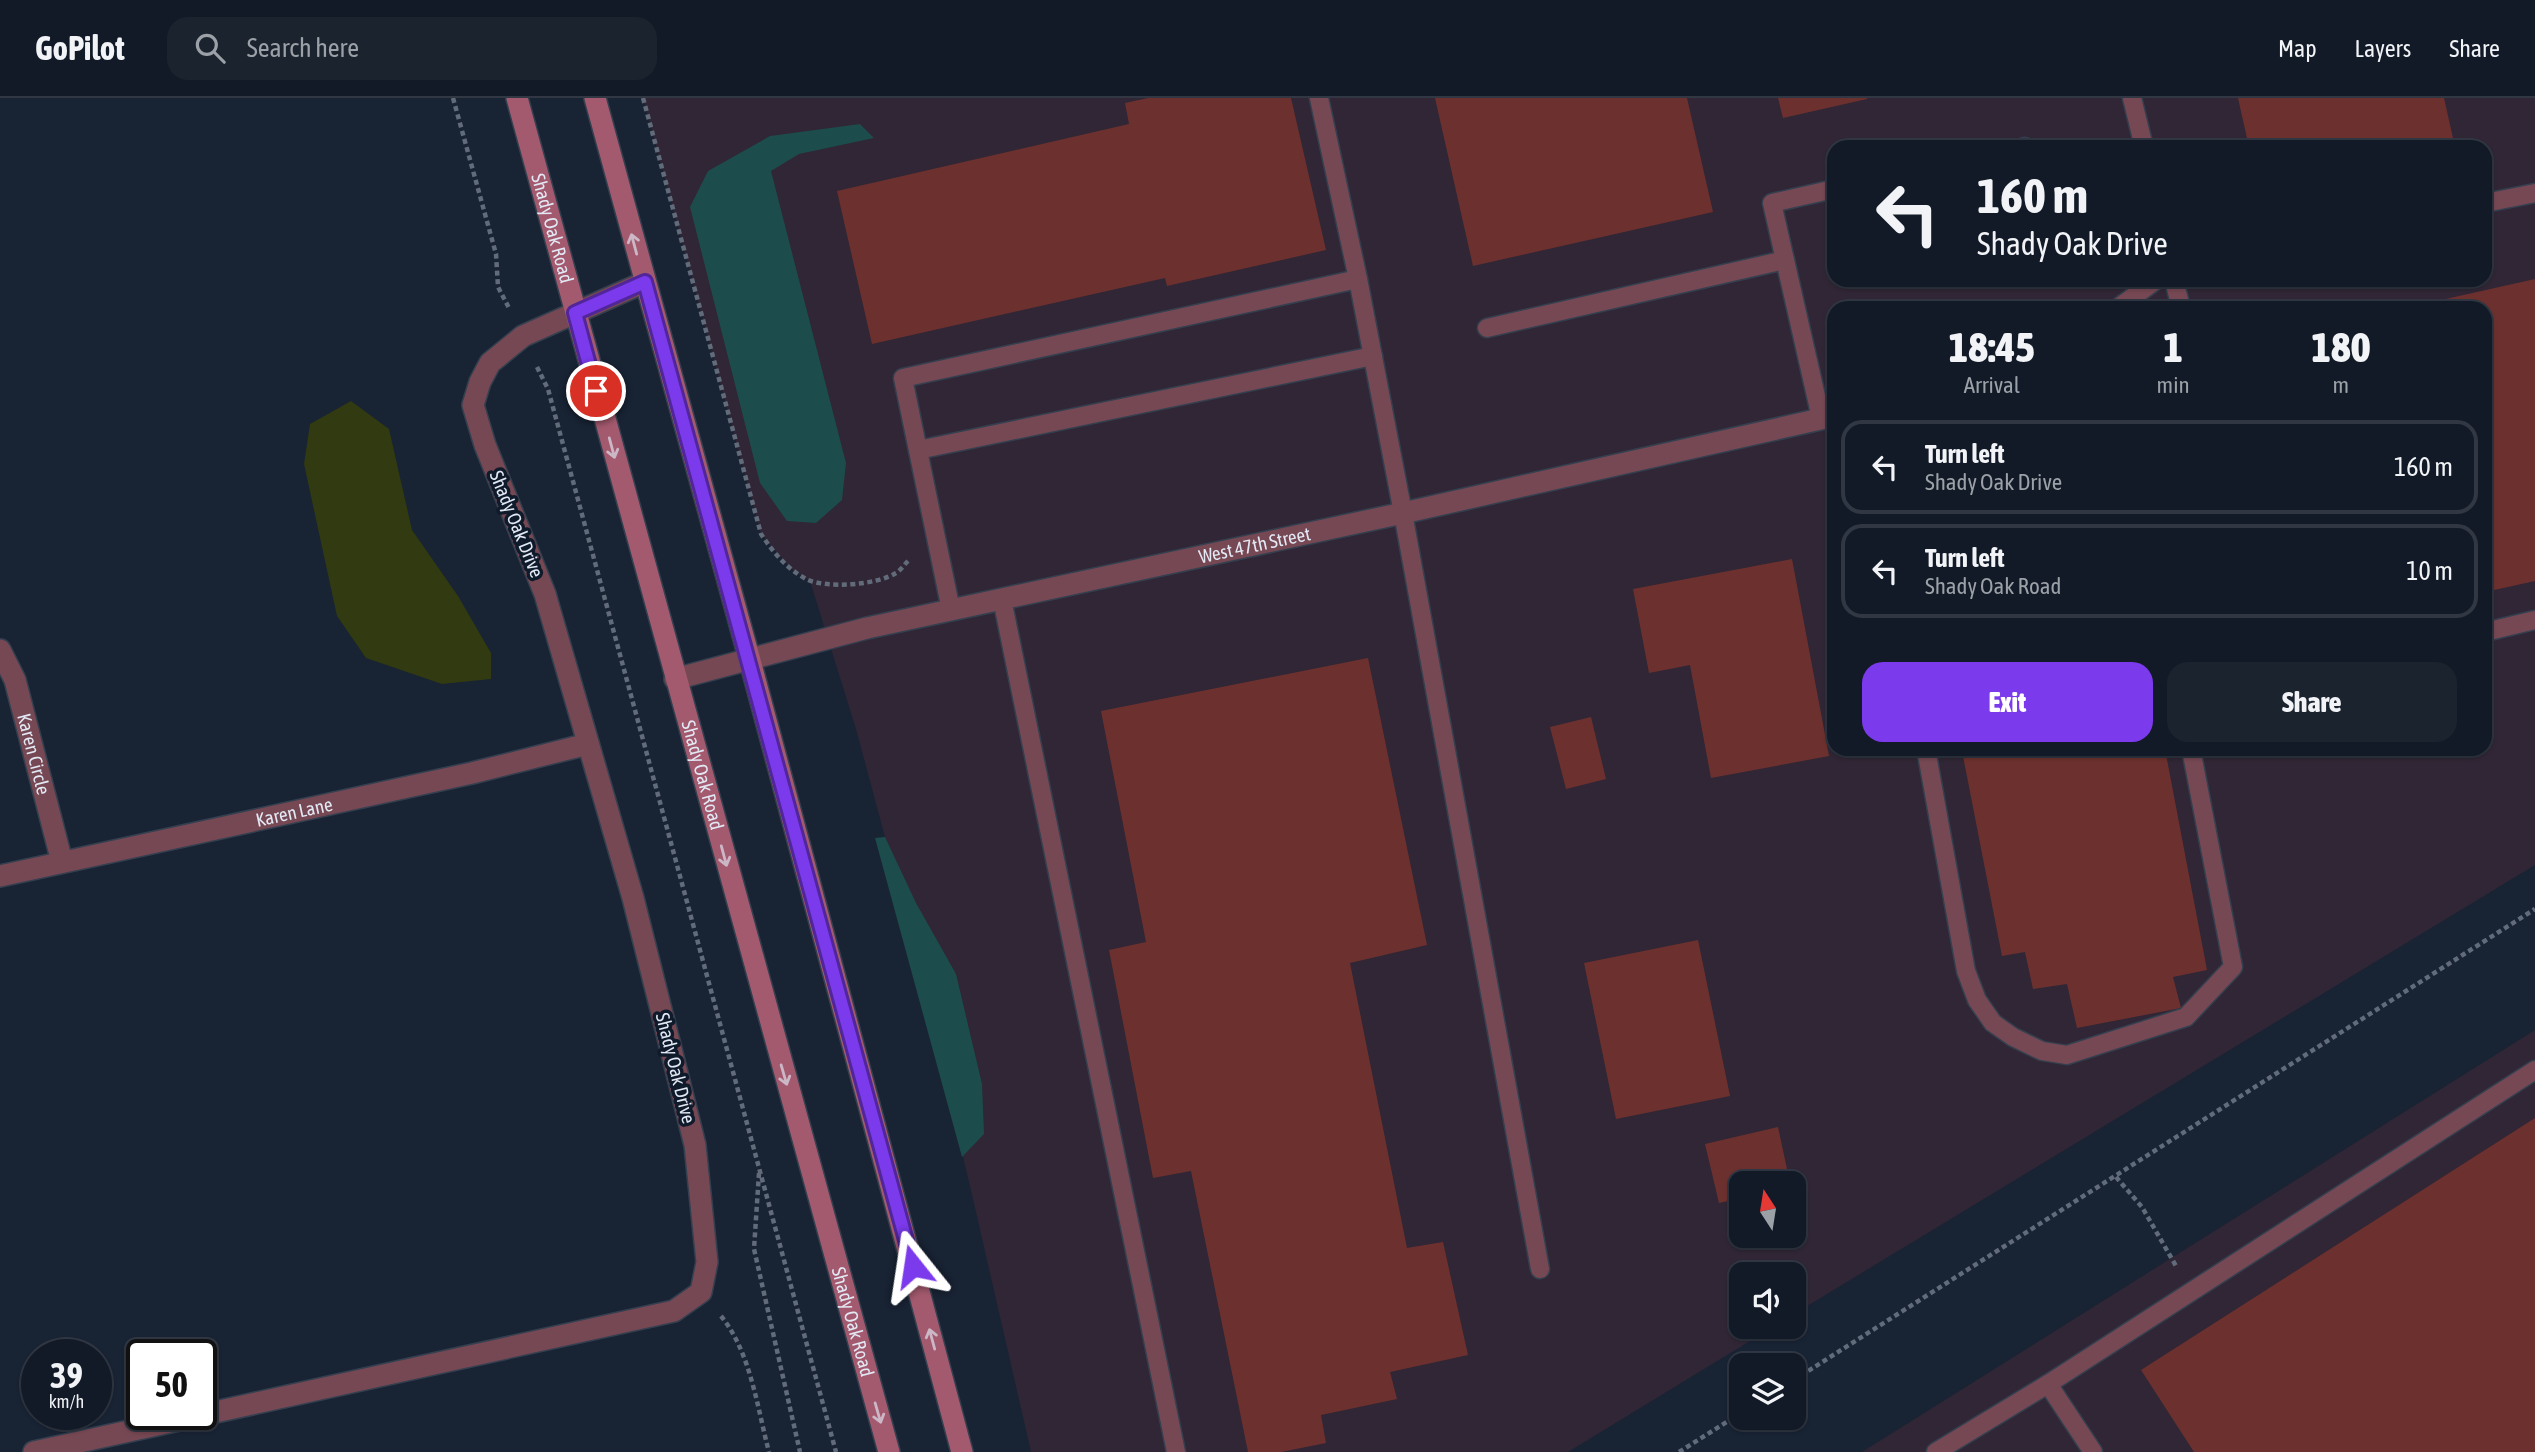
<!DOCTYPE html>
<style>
:root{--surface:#121a27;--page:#1b232f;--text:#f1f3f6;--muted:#9ca1a7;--line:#313844;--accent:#7c3aed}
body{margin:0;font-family:"Asap Condensed",sans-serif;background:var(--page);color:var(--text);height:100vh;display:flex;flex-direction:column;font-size:26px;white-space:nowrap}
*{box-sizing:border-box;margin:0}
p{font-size:23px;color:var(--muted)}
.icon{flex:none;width:38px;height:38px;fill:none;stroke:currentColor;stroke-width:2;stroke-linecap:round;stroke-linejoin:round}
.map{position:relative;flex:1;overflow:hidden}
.drawer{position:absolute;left:1827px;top:203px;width:665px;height:455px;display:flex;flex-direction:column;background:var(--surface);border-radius:21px;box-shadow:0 2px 5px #0004,0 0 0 2px var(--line)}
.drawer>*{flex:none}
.guide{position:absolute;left:1827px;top:42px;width:665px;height:147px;border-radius:21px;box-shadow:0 2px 5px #0004,0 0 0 2px var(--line);background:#121a27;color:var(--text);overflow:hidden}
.needle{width:46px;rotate:348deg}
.fabs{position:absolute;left:1729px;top:1073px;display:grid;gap:14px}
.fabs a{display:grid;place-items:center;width:77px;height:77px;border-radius:14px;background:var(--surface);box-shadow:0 2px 5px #0004,0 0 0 2px var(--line);font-size:35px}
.speed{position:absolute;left:21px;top:1241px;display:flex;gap:14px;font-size:35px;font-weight:700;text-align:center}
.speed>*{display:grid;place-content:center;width:91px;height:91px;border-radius:50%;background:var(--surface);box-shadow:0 2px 5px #0004,0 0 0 2px var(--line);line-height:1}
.speed small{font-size:18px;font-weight:400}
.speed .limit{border:4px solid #111;border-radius:10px;background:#fff;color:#111}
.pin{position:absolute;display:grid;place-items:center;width:60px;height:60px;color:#fff;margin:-30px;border:4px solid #fff;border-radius:50%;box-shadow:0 2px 7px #0007}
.me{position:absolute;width:77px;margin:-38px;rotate:345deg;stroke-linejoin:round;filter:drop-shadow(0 0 5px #0008)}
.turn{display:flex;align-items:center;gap:24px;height:147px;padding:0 35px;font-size:32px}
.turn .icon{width:91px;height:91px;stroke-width:2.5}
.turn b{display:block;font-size:49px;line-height:60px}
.eta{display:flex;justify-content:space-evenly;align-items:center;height:119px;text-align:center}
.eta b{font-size:42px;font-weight:800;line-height:49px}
.button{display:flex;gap:14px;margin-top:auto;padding:14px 35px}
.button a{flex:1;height:80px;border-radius:21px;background:var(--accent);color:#fff;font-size:28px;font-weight:800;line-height:80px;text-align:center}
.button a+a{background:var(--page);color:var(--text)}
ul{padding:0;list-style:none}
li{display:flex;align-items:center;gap:21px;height:94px;margin:0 14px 10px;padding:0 21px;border:4px solid var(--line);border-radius:21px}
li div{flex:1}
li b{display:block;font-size:26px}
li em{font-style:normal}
header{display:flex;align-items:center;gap:42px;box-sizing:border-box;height:98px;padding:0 35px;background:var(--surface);border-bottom:2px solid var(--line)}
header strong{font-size:33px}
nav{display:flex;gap:38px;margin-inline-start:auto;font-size:24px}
.search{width:490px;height:63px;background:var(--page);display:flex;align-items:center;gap:18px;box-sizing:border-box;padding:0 24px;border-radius:21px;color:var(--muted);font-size:26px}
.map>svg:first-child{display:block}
.commercial{fill:#302635;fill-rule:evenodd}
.green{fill:#313a10}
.water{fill:#1d4c4c}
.building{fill:#6c312e}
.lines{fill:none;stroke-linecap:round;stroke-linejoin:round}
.service-casing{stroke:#343f4f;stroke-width:21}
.minor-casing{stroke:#343f4f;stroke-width:24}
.secondary-casing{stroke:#343f4f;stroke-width:24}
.path{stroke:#616b7a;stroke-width:4.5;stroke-dasharray:5 3.5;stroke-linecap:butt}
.service{stroke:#764853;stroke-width:18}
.minor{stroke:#764853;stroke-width:21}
.secondary{stroke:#a45a6e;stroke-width:21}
.oneway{stroke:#ccb7c6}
.route-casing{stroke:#51269a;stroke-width:18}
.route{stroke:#7c3aed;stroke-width:12}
.labels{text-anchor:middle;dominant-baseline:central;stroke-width:7;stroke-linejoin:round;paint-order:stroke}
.street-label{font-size:19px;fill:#e2e9f5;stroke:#0f1a2a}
</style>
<header>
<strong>GoPilot</strong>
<div class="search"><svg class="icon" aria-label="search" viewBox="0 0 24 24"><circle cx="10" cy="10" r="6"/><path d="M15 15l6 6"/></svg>Search here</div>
<nav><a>Map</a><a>Layers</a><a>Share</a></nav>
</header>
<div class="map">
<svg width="2535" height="1354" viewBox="0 0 2535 1354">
<rect width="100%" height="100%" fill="#182334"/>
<!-- commercial -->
<g class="commercial">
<path d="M 643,0 L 2535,0 L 2535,767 L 1794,1216 L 1794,1176 L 1741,1176 L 1741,1228 L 1773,1229 L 1568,1354 L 1031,1354 L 970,1088 L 885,739 L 856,631 L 810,483 L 791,471 L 761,436 ZM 1834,49 L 2485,49 L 2485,182 L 1834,182 ZM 1834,210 L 2485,210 L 2485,651 L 1834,651 ZM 1741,1085 L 1794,1085 L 1794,1138 L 1741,1138 Z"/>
<polygon points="2535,932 2535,1354 1862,1354"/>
</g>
<!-- green -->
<polygon class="green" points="351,303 389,331 412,432 458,498 491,555 491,581 442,586 366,560 337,518 304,366 310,326"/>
<!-- water -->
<g class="water">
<polygon points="860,26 874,40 799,56 771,73 846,365 842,402 816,425 787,423 760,385 690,109 708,73 770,38"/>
<polygon points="885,739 916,805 956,876 982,986 984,1036 962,1059 875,740"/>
</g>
<!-- building -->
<g class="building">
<polygon points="1148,0 1291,0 1326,152 1167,188 1165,180 872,246 837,93 1129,26 1125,5"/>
<polygon points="1435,0 1687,0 1713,114 1473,168"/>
<polygon points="1778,0 1867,0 1867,1 1783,20"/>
<polygon points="2238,0 2444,0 2455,49 2249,49"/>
<polygon points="2535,181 2535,483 2485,494 2485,210 2410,209"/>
<polygon points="1792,461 1829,658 1711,680 1690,567 1649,575 1633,491"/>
<polygon points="1368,560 1427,847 1350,865 1407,1150 1443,1144 1468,1257 1390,1274 1397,1301 1321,1317 1326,1345 1281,1354 1248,1354 1191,1073 1153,1080 1109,852 1146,844 1101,613"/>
<polygon points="1591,619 1606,681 1566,691 1550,629"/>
<polygon points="1976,651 2165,651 2207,872 2173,879 2181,910 2077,930 2067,886 2033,891 2025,854 2002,858 1963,658 1977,655"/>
<polygon points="1698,842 1730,998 1616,1021 1584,865"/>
<polygon points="2535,1020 2535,1354 2194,1354 2141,1272"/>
<polygon points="1778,1029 1790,1085 1741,1085 1741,1100 1719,1105 1705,1046"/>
</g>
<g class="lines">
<defs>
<g id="service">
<polyline points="1319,0 1358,181"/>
<polyline points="2132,0 2144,49"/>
<polyline points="2024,49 2025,49"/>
<polyline points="2485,105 2535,95"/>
<polyline points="2174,182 2181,210"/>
<polyline points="2118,210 2156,182"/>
<polyline points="1487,230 1785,162"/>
<polyline points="1821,320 1772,105 1834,91"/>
<polyline points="918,352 1373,258"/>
<polyline points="1002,501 1176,1354"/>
<polyline points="951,512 903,280 1358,181 1403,415 1540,1171"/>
<polyline points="2485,534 2535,522"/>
<polyline points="1926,651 1966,873 1977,902 1993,925 2013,939 2042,953 2067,957 2186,919 2233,869 2191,651"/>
<polyline points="2048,1286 2093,1354"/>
<polyline points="1936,1354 2048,1286 2535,972"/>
</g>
<g id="minor">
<path id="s1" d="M 0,552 L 15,582 L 62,764"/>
<path id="s2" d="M 675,581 L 867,530 L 1403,415 L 1834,318"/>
<path id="s3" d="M 0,778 L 472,675 L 588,646"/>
<polyline points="34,1354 674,1213 701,1194 707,1164 695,1047 633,800 545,496 485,347 473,307 480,284 490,265 523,238 645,184"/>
</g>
<g id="secondary">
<path id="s4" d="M 517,0 L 889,1354"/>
<polyline points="595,0 749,559 962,1354"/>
</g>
</defs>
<!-- service casing -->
<use href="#service" class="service-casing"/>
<!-- minor casing -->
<use href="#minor" class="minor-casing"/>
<!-- secondary casing -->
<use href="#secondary" class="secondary-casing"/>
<!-- path -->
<g class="path">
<polyline points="453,0 496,156 498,189 509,210"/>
<path d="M 643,0 L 761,436 C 773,454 786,470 806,481 C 826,491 877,487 896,475 C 900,473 904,467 908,463"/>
<polyline points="537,269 548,291 836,1354"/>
<polyline points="759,1075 754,1151 800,1354"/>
<polyline points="2116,1079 2142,1109 2176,1168"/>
<path d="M 721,1218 C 751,1255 757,1309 769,1354"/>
<polyline points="1794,1282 2535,811"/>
<polyline points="1679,1354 1741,1315"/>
</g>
<!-- service -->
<use href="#service" class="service"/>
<!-- minor -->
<use href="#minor" class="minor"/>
<!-- secondary -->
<use href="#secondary" class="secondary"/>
</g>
<!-- one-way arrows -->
<defs><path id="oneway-shaft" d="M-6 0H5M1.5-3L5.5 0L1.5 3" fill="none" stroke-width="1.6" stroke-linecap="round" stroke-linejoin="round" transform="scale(1.75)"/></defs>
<g class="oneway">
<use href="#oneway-shaft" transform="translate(634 146) rotate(-105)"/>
<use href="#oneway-shaft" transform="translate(612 350) rotate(75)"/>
<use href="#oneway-shaft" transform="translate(724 758) rotate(75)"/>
<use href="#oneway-shaft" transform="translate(784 977) rotate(74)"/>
<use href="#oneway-shaft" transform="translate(932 1241) rotate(-105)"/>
<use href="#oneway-shaft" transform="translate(878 1315) rotate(74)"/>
</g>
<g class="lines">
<defs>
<polyline id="route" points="596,293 575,215 645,184 913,1168"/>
</defs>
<!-- route casing -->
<use href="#route" class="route-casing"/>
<!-- route -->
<use href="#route" class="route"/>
</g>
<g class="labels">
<!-- street labels -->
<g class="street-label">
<text stroke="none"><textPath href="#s4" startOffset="135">Shady Oak Road</textPath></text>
<text transform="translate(517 426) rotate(68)">Shady Oak Drive</text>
<text stroke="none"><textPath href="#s2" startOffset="595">West 47th Street</textPath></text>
<text stroke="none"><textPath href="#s1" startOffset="110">Karen Circle</textPath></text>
<text stroke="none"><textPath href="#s4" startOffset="702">Shady Oak Road</textPath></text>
<text stroke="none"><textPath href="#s3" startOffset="301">Karen Lane</textPath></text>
<text transform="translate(676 970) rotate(76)">Shady Oak Drive</text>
<text stroke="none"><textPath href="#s4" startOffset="1269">Shady Oak Road</textPath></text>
</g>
</g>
</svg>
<div class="fabs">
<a><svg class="needle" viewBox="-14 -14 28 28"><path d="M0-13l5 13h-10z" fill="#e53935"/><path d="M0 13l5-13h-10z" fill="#9ca1a7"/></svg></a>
<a><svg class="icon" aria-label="sound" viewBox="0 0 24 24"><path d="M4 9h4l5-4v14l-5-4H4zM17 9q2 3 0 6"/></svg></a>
<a><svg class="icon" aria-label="layers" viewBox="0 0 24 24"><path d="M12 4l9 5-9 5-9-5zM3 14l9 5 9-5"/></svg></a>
</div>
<div class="speed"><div>39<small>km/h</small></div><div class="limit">50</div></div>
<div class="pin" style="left:596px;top:293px;background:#d93025"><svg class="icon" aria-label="arrive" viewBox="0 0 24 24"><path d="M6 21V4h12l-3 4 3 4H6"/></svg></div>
<svg class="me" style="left:913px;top:1168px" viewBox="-20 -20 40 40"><path d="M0-17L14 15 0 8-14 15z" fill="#7c3aed" stroke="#fff" stroke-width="4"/></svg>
<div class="guide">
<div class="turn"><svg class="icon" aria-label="left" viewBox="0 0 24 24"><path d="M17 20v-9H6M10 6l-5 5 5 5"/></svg><div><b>160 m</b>Shady Oak Drive</div></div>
</div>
<section class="drawer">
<div class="eta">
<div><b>18:45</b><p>Arrival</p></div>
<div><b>1</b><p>min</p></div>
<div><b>180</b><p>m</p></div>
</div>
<ul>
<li><svg class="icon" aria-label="left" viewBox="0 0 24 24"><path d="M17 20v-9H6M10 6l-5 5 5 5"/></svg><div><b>Turn left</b><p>Shady Oak Drive</p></div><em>160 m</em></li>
<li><svg class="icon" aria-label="left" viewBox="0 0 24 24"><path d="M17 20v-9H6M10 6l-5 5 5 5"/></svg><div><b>Turn left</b><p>Shady Oak Road</p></div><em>10 m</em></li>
</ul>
<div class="button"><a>Exit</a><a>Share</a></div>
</section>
</div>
